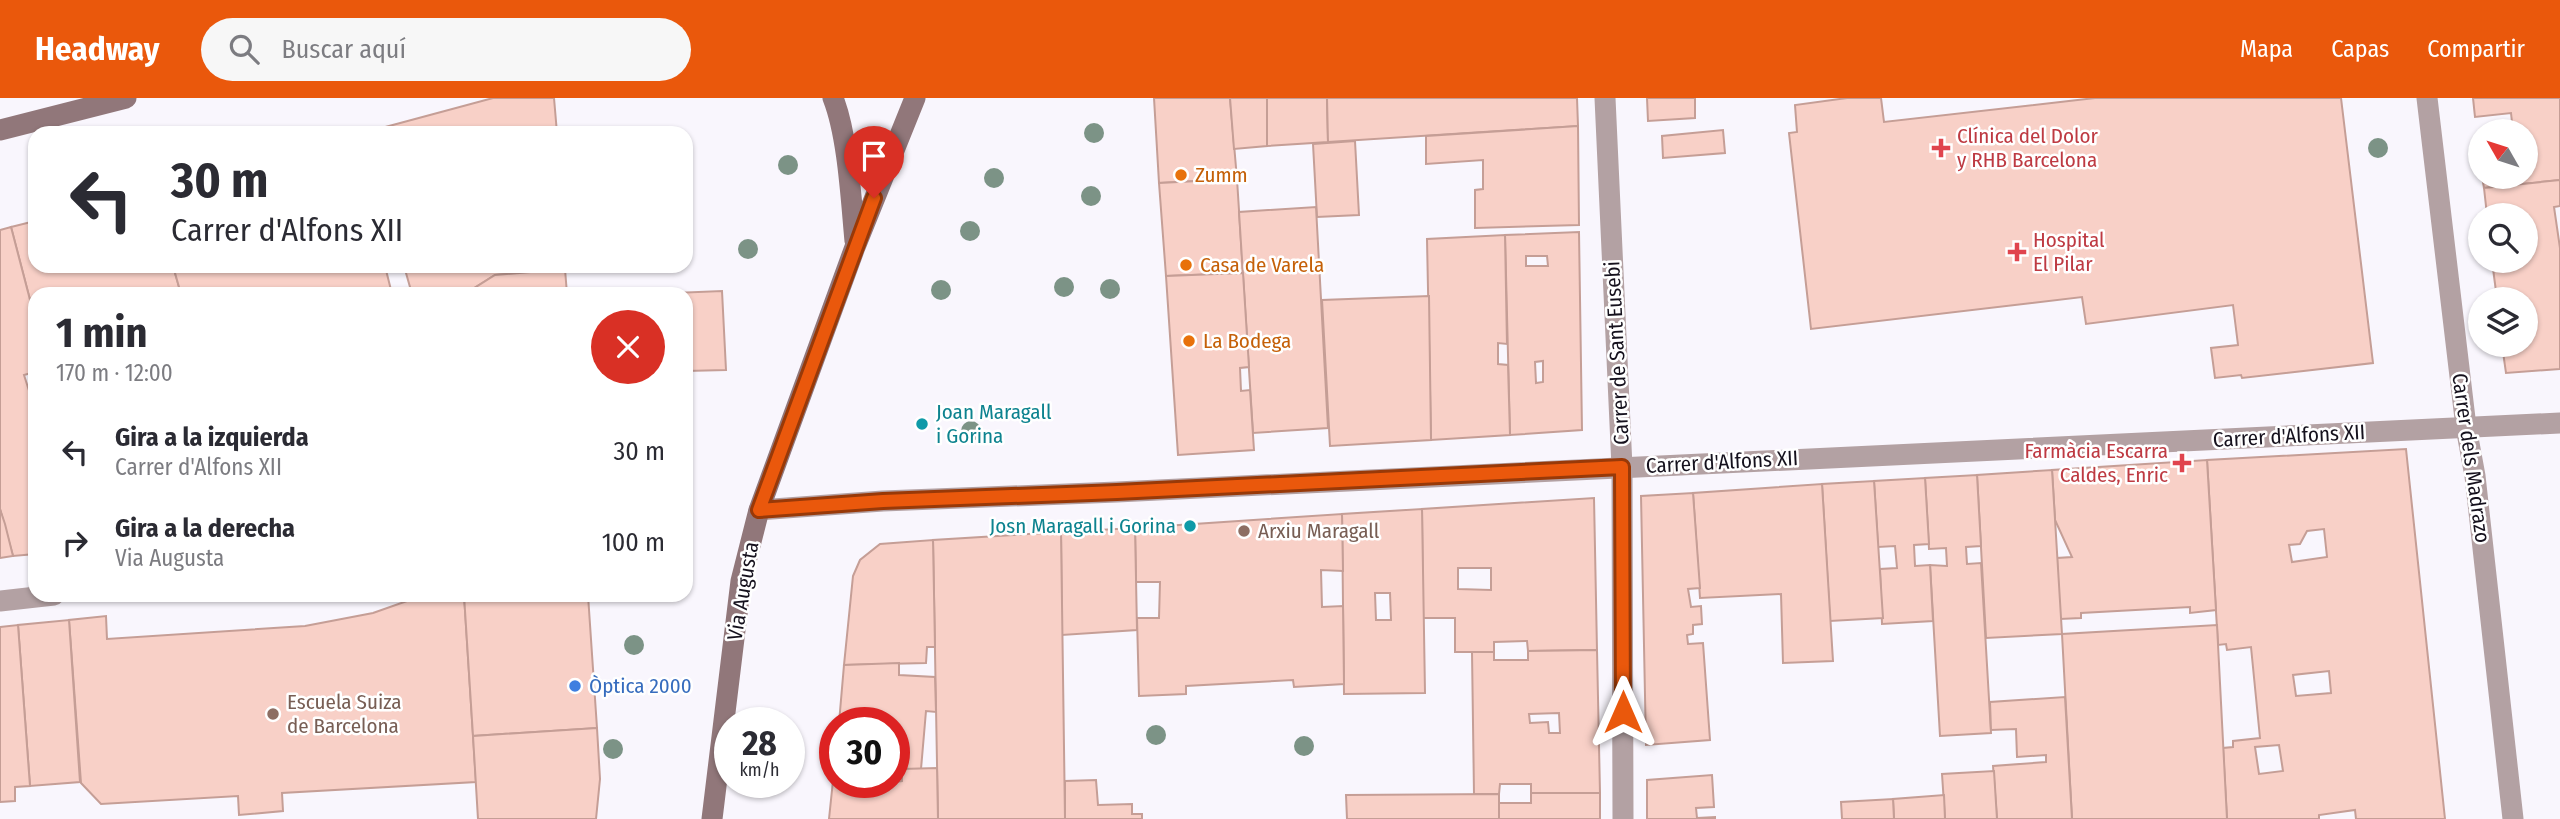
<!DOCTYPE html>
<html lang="es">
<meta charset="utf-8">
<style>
:root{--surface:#fff;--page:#f7f7f7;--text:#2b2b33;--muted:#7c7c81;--accent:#ea580c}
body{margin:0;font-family:"Fira Sans Condensed",sans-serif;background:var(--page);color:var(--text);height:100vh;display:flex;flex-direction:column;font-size:26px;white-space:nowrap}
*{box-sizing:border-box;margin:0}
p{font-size:23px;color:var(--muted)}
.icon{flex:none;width:38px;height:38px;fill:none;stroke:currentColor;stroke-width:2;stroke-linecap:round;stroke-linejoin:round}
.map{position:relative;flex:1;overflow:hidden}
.sheet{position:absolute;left:28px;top:189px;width:665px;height:315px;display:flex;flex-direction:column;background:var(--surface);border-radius:21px;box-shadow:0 2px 5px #0004}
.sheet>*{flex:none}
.hud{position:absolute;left:28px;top:28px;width:665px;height:147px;border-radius:21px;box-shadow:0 2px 5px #0004;background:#fff;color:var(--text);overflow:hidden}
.needle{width:46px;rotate:309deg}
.controls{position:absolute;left:2468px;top:21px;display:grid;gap:14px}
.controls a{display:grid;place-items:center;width:70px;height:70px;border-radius:50%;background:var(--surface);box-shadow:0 2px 5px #0004;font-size:35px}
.speed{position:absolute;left:714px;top:609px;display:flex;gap:14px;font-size:35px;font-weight:700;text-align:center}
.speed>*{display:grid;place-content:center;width:91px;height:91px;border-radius:50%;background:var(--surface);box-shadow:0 2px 5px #0004;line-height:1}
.speed small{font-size:18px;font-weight:400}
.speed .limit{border:10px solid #d22;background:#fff;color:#111}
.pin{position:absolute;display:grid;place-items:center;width:60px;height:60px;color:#fff;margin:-72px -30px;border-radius:50% 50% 50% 0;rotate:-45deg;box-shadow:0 0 7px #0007}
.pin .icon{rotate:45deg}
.me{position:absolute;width:77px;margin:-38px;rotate:0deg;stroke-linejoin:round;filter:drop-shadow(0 0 5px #0008)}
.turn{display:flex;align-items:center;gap:24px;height:147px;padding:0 28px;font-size:32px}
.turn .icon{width:91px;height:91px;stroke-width:2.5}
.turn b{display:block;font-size:49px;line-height:60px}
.round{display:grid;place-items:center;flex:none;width:74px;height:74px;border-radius:37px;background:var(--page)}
.overview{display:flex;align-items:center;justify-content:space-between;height:119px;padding:0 28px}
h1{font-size:42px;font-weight:700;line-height:52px}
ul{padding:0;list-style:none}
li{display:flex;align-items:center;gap:21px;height:91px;padding:0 28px}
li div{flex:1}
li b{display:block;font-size:26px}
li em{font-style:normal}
header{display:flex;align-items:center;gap:42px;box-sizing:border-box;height:98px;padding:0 35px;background:var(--accent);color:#fff}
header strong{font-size:33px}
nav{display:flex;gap:38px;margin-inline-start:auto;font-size:24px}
.search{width:490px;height:63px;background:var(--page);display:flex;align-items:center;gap:18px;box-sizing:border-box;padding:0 24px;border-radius:38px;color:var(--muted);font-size:26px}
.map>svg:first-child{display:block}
.building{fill:#f8d0c7;stroke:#c59e96;stroke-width:2;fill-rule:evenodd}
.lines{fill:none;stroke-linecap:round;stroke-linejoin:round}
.pedestrian{stroke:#b3a1a3;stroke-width:21}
.minor{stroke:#b3a1a3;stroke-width:21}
.secondary{stroke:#91777a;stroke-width:21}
.tree{fill:#7c9386}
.route-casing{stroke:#983908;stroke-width:18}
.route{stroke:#ea580c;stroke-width:12}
.health-dot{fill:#e0444e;stroke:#fff;stroke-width:2.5}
.food-dot{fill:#e8710a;stroke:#fff;stroke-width:2.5}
.culture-dot{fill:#0f9aa8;stroke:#fff;stroke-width:2.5}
.education-dot{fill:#8d6e63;stroke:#fff;stroke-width:2.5}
.shop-dot{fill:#3f7fe0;stroke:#fff;stroke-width:2.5}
.labels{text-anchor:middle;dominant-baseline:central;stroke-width:5;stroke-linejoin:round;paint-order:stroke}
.health-label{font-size:21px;fill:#be3a42;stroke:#fff;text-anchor:start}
.food-label{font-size:21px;fill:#c56008;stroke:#fff;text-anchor:start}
.street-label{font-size:21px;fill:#15111d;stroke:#fff}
.culture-label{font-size:21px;fill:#0d838f;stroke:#fff;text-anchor:start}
.education-label{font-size:21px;fill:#785e54;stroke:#fff;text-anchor:start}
.shop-label{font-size:21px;fill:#366cbe;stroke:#fff;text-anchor:start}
</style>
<header>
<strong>Headway</strong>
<div class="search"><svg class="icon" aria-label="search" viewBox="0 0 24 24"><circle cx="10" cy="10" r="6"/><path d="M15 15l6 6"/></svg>Buscar aquí</div>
<nav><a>Mapa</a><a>Capas</a><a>Compartir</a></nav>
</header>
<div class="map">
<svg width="2560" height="721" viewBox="0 0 2560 721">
<rect width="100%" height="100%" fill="#f9f6fd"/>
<!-- building -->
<g class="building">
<polygon points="493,0 554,0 557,35 363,35"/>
<polygon points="1154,0 1230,0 1237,81 1159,85"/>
<polygon points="1230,0 1267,0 1267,48 1234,51"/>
<polygon points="1267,0 1327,0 1328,44 1267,48"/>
<polygon points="1327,0 1577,0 1578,28 1328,44"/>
<polygon points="1647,0 1695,0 1695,20 1648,23"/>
<polygon points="1847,0 1881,0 1884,24 2095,0 2341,0 2373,265 2242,280 2241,277 2215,280 2211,250 2238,247 2233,207 2086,226 2082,199 1811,231 1789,35 1797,34 1795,7"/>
<polygon points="2473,0 2560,0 2560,82 2484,90 2482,79 2525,79 2525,33 2513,33 2511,15 2475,19"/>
<polygon points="1578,28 1579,127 1475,130 1475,92 1483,91 1483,62 1426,66 1426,38"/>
<polygon points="1723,32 1725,55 1663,60 1662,38"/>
<polygon points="1355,43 1359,117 1317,119 1313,46"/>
<polygon points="1237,81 1243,175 1166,178 1159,85"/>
<polygon points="2560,82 2560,108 2554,109 2560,150 2560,271 2506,275 2502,247 2525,247 2525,201 2497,201 2492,163 2525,163 2525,117 2487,117 2484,90"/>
<polygon points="1316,109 1328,330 1253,335 1239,114"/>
<polygon points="35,123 35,168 173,168 181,196 35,196 35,221 11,129"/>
<polygon points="11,129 35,221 35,274 24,277 33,305 35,304 35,456 13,458 0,411 0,132"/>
<path d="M 1579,134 L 1582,332 L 1510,337 L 1505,137 ZM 1526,158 L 1547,158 L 1548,168 L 1526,168 ZM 1543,263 L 1543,284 L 1536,285 L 1535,264 Z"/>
<polygon points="1505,137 1507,246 1498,245 1498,266 1508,267 1510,337 1431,342 1427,141"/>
<polygon points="173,168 385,168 392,196 181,196"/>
<polygon points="404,168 565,168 565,171 495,177 471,192 458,196 412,196"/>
<polygon points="565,171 567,196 458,196 471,192 495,177"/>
<polygon points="1243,175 1249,269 1240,270 1241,293 1250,292 1254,352 1178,357 1166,178"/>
<polygon points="722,193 726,272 686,273 686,196 674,195"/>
<polygon points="1429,198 1431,342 1330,348 1322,202"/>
<path d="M 2406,351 L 2445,721 L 2356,721 L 2355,712 L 2319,717 L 2319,721 L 2227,721 L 2223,650 L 2233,649 L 2233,643 L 2260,640 L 2251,549 L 2227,552 L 2226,546 L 2218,547 L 2207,362 ZM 2324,431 L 2327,459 L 2292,464 L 2289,447 L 2300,446 L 2307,433 ZM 2329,573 L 2331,595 L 2296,598 L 2293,577 ZM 2279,647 L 2283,673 L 2259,676 L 2255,649 Z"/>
<polygon points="2207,362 2216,512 2190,515 2190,509 2081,515 2081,520 2060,521 2057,460 2072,459 2055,422 2052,372"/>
<polygon points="2052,372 2062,536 1986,540 1977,377"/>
<polygon points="1977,377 1981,448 1966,449 1967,466 1981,465 1991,635 1940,638 1930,467 1947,468 1946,450 1929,451 1925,380"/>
<polygon points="1925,380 1929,446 1914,447 1915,468 1930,467 1933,523 1882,526 1880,471 1897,470 1895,448 1878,449 1874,383"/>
<polygon points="1874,383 1883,520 1830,523 1822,386"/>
<polygon points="1822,386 1833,563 1783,565 1781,496 1700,500 1693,395"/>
<polygon points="1693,395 1700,490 1688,491 1691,509 1701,508 1702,526 1693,527 1693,536 1687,537 1688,546 1703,545 1710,642 1646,647 1641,398"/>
<path d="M 1594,400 L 1597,552 L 1528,553 L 1527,543 L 1494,544 L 1494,554 L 1455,554 L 1455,520 L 1423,520 L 1422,411 ZM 1458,470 L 1491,470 L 1491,492 L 1458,491 Z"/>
<polygon points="0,411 5,426 13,458 0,460"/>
<path d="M 1422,411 L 1425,595 L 1344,596 L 1342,416 ZM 1375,495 L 1390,495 L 1391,522 L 1376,522 Z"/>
<polygon points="1342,416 1343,473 1321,472 1322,509 1343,508 1344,586 1294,589 1293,582 1186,588 1186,596 1139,598 1137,520 1159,520 1160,484 1136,484 1135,430"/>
<polygon points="1135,430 1137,532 1062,537 1061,434"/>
<polygon points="1061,434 1065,721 938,721 933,442"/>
<polygon points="933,442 935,549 927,549 926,565 844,567 853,478 860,462 880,446"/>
<polygon points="424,497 464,497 476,684 282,695 283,713 239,717 238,698 101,706 81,685 69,522 106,518 107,541 305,528 373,515"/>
<polygon points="464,497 588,497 597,630 473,638"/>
<polygon points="69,522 80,684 30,688 18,527"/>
<polygon points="18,527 30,688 15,689 15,703 0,704 0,529"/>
<polygon points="2217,527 2227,721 2072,721 2062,536"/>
<path d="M 1597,552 L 1600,695 L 1531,695 L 1531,686 L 1500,686 L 1499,696 L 1474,696 L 1472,554 L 1494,554 L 1494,562 L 1528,562 L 1528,553 ZM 1559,615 L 1560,635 L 1549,635 L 1548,624 L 1530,625 L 1529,616 Z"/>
<polygon points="899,565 899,577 935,579 936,614 926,613 921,671 894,671 894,625 839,625 844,567"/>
<polygon points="2065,599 2072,721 1997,721 1993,668 2046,664 2046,657 2017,659 2016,631 1991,632 1990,604"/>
<polygon points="597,630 600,681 596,721 478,721 473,638"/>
<polygon points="937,670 938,721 829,721 834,673 835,684 894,684 902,683 902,671"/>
<polygon points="1994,673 1997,721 1945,721 1942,676"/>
<polygon points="1712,677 1714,709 1696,710 1697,720 1715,719 1715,721 1647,721 1647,682"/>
<polygon points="1096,682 1098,707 1132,706 1132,716 1142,716 1142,721 1065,721 1065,683"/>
<polygon points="1531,695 1600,695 1600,721 1499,721 1499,705 1531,705"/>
<polygon points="1499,696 1499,721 1347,721 1346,697"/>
<polygon points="1944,697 1945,721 1894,721 1893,701"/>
<polygon points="1893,701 1894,721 1842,721 1841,704"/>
</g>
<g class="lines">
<!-- pedestrian -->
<polyline class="pedestrian" points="0,503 54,497"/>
<!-- minor -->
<g class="minor">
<polyline points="1605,0 1622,369 1623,721"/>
<polyline points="2427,0 2466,329 2475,378 2513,721"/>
<polyline points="759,412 883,403 1117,394 2560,325"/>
</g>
<!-- secondary -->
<g class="secondary">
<path d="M 833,0 C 848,38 851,101 855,143"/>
<polyline points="0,32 126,0"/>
<polyline points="712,721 741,483 759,412 855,149 915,0"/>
</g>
</g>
<!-- trees -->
<g class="tree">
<circle cx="1094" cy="35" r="10"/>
<circle cx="2378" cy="50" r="10"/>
<circle cx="788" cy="67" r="10"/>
<circle cx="994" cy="80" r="10"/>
<circle cx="1091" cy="98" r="10"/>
<circle cx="970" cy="133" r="10"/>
<circle cx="748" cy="151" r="10"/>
<circle cx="1064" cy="189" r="10"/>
<circle cx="1110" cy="191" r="10"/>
<circle cx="941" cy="192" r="10"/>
<circle cx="971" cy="333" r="10"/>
<circle cx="634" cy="547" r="10"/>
<circle cx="1156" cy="637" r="10"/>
<circle cx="1304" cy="648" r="10"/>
<circle cx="613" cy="651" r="10"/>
</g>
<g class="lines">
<defs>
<polyline id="route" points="874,100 759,412 883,403 1117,394 1622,369 1623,614"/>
</defs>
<!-- route casing -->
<use href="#route" class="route-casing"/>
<!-- route -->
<use href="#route" class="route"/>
</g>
<!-- markers -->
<g class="health-dot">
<path d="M1937.5 39.5h7v7h7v7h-7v7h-7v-7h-7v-7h7z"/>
<path d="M2013.5 143.5h7v7h7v7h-7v7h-7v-7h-7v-7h7z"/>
<path d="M2178.5 354.5h7v7h7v7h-7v7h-7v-7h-7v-7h7z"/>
</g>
<g class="food-dot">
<circle cx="1181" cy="77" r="7"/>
<circle cx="1186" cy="167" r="7"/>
<circle cx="1189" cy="243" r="7"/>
</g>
<g class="culture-dot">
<circle cx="922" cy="326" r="7"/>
<circle cx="1190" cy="428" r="7"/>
</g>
<g class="education-dot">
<circle cx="1244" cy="433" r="7"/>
<circle cx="273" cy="616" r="7"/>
</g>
<circle class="shop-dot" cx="575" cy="588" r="7"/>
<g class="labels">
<!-- health labels -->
<g class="health-label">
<text x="1957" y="38">Clínica del Dolor<tspan x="1957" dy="24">y RHB Barcelona</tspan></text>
<text x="2033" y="142">Hospital<tspan x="2033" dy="24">El Pilar</tspan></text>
<text x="2168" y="353" text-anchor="end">Farmàcia Escarra<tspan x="2168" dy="24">Caldes, Enric</tspan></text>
</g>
<!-- food labels -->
<g class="food-label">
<text x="1195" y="77">Zumm</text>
<text x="1200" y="167">Casa de Varela</text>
<text x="1203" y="243">La Bodega</text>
</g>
<!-- street labels -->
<g class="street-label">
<text transform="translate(1617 255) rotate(-93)">Carrer de Sant Eusebi</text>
<text transform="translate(2289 338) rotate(-3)">Carrer d'Alfons XII</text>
<text transform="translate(2471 360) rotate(82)">Carrer dels Madrazo</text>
<text transform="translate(1722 364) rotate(-3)">Carrer d'Alfons XII</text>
<text transform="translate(743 493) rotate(-80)">Via Augusta</text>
</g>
<!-- culture labels -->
<g class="culture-label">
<text x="936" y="314">Joan Maragall<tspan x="936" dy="24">i Gorina</tspan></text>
<text x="1176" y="428" text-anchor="end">Josn Maragall i Gorina</text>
</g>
<!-- education labels -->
<g class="education-label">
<text x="1258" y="433">Arxiu Maragall</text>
<text x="287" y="604">Escuela Suiza<tspan x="287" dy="24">de Barcelona</tspan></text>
</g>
<!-- shop labels -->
<g class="shop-label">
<text x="589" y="588">Òptica 2000</text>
</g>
</g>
</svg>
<div class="controls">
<a><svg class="needle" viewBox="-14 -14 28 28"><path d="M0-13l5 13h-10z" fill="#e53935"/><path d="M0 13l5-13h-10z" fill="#7c7c81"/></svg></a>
<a><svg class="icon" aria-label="search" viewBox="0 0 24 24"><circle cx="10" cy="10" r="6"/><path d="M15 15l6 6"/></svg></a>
<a><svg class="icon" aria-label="layers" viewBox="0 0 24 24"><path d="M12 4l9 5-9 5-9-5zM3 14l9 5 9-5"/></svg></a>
</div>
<div class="speed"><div>28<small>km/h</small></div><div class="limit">30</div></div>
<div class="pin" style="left:874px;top:100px;background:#d93025"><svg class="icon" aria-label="arrive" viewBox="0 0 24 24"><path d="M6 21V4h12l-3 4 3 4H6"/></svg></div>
<svg class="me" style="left:1623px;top:614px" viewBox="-20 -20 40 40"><path d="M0-17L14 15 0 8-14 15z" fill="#ea580c" stroke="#fff" stroke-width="4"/></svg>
<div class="hud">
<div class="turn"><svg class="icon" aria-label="left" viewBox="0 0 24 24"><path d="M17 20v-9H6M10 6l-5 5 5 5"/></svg><div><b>30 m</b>Carrer d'Alfons XII</div></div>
</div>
<section class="sheet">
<div class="overview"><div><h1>1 min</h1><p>170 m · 12:00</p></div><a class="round" style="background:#d93025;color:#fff"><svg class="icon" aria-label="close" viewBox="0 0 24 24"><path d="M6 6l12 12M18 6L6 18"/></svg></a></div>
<ul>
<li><svg class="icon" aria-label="left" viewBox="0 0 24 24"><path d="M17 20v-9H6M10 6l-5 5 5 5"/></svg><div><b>Gira a la izquierda</b><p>Carrer d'Alfons XII</p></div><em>30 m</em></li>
<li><svg class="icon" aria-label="right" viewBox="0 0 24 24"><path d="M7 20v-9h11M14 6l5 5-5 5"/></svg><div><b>Gira a la derecha</b><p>Via Augusta</p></div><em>100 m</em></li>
</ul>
</section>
</div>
